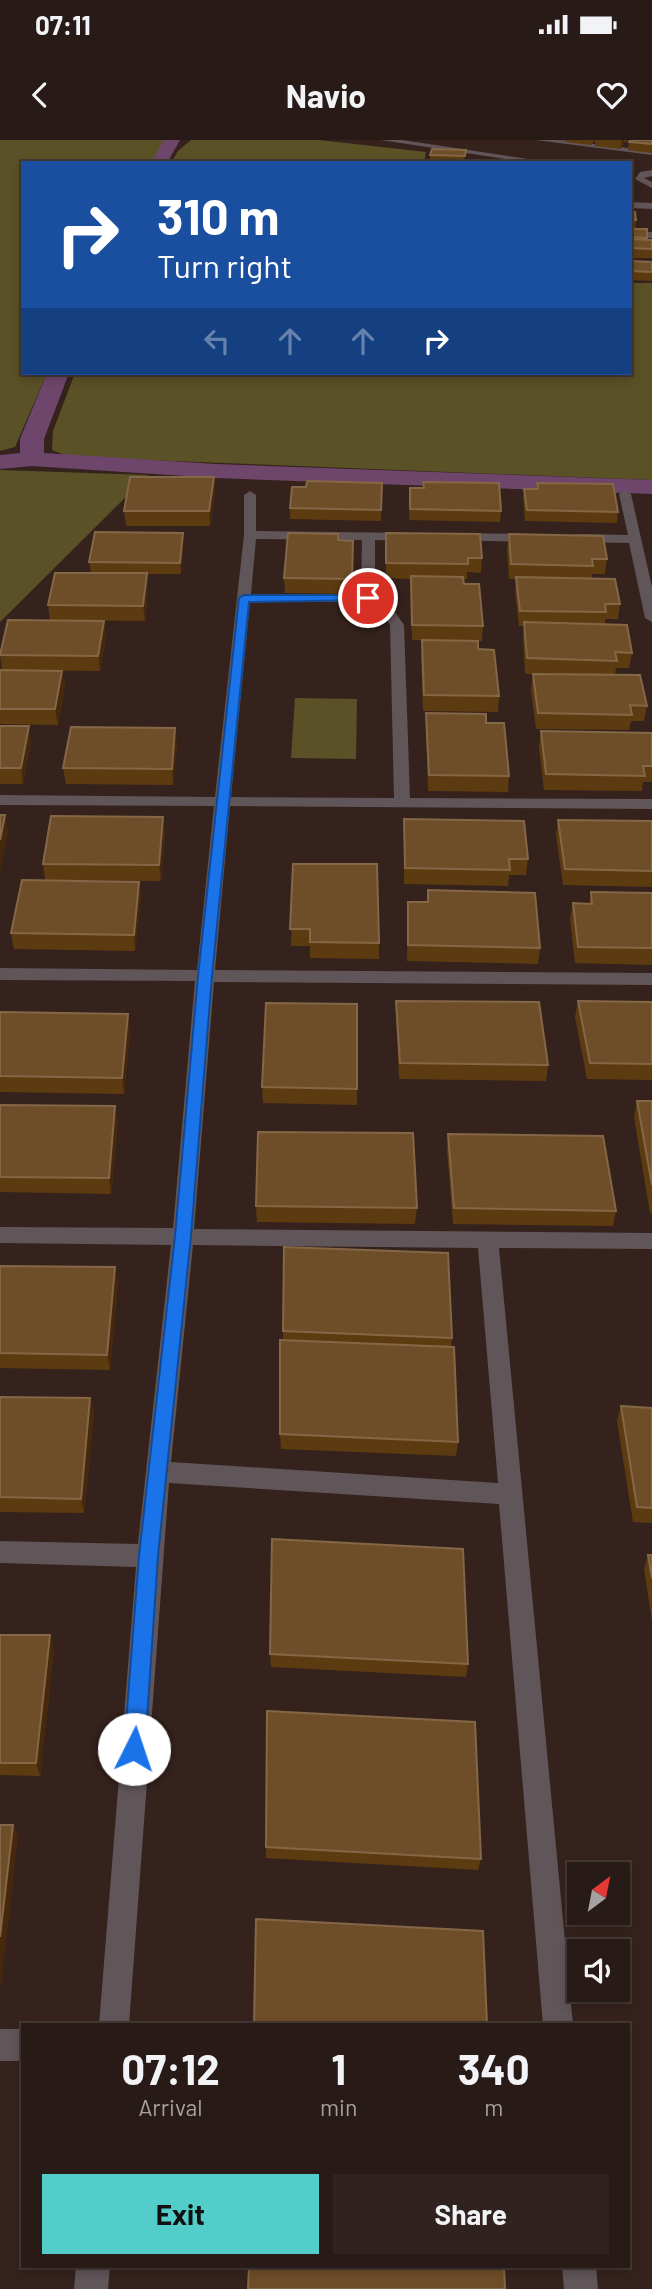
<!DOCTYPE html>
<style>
:root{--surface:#281a16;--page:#30231f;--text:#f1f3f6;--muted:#a5a1a1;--line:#443835;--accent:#53cdca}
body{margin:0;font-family:Barlow,sans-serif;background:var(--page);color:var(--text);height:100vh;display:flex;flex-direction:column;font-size:26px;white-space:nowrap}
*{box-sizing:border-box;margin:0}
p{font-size:23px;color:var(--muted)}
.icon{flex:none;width:38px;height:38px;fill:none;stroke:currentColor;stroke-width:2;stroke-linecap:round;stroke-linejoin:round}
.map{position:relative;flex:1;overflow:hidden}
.details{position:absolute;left:21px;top:1883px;width:609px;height:245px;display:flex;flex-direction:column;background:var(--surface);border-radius:0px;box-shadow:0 4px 10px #0003,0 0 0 2px var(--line)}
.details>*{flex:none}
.guide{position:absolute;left:21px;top:21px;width:611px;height:214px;border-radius:0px;box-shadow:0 4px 10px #0003,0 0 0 2px var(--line);background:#1a4fa0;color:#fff;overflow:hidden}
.needle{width:46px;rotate:32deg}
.controls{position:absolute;left:567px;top:1722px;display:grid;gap:14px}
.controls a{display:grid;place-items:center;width:63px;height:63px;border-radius:0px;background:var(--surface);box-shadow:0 4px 10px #0003,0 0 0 2px var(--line);font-size:35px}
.pin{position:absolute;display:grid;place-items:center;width:60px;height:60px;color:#fff;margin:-30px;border:4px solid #fff;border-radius:50%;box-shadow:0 2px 7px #0007}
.me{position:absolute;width:77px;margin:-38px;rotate:4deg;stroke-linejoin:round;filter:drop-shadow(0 0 5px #0008)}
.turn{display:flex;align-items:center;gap:24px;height:147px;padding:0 21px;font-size:32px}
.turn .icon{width:91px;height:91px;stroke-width:2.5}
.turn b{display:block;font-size:49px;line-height:60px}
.lanes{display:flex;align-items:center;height:66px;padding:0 21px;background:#0003;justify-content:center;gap:35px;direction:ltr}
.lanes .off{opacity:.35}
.eta{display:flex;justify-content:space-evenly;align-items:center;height:119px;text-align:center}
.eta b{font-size:42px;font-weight:700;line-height:49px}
.action{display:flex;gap:14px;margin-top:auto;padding:14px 21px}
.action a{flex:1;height:80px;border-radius:0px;background:var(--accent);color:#111;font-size:28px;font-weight:700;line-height:80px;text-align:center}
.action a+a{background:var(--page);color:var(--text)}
.status{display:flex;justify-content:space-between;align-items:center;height:49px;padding:0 35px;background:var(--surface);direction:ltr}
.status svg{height:19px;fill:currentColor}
header{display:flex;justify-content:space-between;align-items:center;height:91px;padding:0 21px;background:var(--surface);font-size:32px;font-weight:700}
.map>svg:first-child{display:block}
.green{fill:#5a5127}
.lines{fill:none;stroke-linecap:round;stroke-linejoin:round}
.canal{fill:#6f466b;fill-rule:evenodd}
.street{fill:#605558;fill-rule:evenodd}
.wall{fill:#5d3b10}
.shaded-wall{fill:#46290c}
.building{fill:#6e4e28;stroke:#846746;stroke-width:2}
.route{fill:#1a73e8;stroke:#114b97;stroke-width:2}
</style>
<div class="status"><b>07:11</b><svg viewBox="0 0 49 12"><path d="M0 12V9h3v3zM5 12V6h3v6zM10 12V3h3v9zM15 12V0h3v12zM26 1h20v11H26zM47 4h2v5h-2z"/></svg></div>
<header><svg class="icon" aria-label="back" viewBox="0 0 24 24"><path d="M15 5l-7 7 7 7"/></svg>Navio<svg class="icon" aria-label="heart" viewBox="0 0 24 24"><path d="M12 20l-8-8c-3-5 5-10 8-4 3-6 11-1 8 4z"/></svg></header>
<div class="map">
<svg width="652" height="2149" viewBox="0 0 652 2149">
<rect width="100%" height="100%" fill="#35221d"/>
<!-- green -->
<g class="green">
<polygon points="0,0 166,0 151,23 23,23 23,233 47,233 15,307 0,311"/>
<polygon points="191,0 319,0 426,12 424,23 171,23 178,11"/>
<polygon points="630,143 652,143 652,340 70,317 52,310 53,291 75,233 630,233"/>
<polygon points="0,330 148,335 0,482"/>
<polygon points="295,558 357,559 356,619 291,618"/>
</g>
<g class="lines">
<!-- canal -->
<g class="canal">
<polygon points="164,0 180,0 167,23 151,23"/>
<polygon points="47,233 69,233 44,299 44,313 216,324 652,340 652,354 216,338 32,326 0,329 0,315 20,313 20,299"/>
</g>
<!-- street -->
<g class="street">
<polygon points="381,0 402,0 555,23 531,23"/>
<polygon points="536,0 561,0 652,11 652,15"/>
<polygon points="652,30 652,36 644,38 652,42 652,48 635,39 640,32"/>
<polygon points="630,62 652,63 652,69 630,68"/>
<polygon points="630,91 652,92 652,98 630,97"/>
<polygon points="625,350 631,354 652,447 652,482 645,478 629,403 578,402 572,398 578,394 628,395 619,354"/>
<path d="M 250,351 L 256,355 L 256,391 L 412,393 L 418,397 L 412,401 L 375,400 L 375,456 L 390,465 L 404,485 L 410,658 L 652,659 L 652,669 L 230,666 L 215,830 L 652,833 L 652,845 L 214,842 L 194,1089 L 652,1093 L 652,1109 L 499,1108 L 573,1885 L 543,1885 L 499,1364 L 169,1343 L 129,1885 L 99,1885 L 136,1427 L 0,1423 L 0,1401 L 138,1404 L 171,1105 L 0,1103 L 0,1087 L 173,1088 L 195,841 L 0,840 L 0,828 L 197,830 L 214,666 L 0,665 L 0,655 L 215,657 L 244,395 L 244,355 ZM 256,399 L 362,400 L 361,454 L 251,454 ZM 250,462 L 366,462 L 381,471 L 390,485 L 394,658 L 231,657 ZM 193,1105 L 478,1108 L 498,1343 L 171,1322 Z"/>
<polygon points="452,393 535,394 541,398 535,402 447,400 447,394"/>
<rect x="0" y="1889" width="23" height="32"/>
<polygon points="76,2126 110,2126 108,2149 74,2149"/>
<polygon points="562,2126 596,2126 598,2149 564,2149"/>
</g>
</g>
<!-- wall -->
<g class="wall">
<polygon points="566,0 595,0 591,5 566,2"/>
<polygon points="595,0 628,0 626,2 624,2 624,4 620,9 595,6"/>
<polygon points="652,0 652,13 628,10 629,2"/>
<polygon points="466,10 464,20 430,19 430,15"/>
<polygon points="630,63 631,72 636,80 635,89 647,98 647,100 652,100 652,118 630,118"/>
<polygon points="630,121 652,122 652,141 630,140"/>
<polygon points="214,337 215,352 210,386 126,386 124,371"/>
<polygon points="382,343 381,381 290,379 290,368 306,347"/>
<polygon points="537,343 618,372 617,383 525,381 523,359 524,349 536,349"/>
<polygon points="410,348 423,348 501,371 500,382 409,380"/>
<polygon points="386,393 482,418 481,433 467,432 467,439 463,439 464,444 483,486 482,501 412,500 410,439 386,438"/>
<polygon points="509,394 607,419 605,434 592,434 592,439 620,464 618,479 605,479 605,484 632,513 629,528 616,528 615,535 647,566 644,581 631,581 629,590 536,589 531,549 533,534 525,534 523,498 524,486 519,486 515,452 516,439 509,439 507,409"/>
<polygon points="338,400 353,401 352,454 285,453 284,438"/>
<polygon points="183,404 181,434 147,434 148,448 145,481 50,480 48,465 91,433 89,422"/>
<polygon points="106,496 100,531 2,530 0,515"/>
<polygon points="422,500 478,509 499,556 498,572 423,571 421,516"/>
<polygon points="0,530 62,531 65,546 58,585 0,584"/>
<polygon points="426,573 486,583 509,636 508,652 428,651 426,588"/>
<polygon points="0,586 31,602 23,644 0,644"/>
<polygon points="541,591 652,593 652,642 643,642 642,651 544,650 539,607"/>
<polygon points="177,603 173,645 66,644 63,628"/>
<polygon points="404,679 528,719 526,735 509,735 508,746 404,744"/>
<polygon points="558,680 652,681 652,747 563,745 556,695"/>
<polygon points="165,693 161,741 45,740 43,724"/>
<polygon points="293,724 379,803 379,819 310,818 310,806 291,806"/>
<polygon points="139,742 141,758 135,811 14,809 11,793"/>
<polygon points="428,750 540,808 538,824 407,821 408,762 427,762"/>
<polygon points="591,752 652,753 652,825 575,823 570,779 573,763 589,764"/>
<polygon points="396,861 548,925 546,941 399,939 396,877"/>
<polygon points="578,861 652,862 652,940 587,939 575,877"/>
<polygon points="0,872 130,890 124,954 0,952"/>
<polygon points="262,947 357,949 357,965 263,963"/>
<polygon points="637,961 652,961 652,1073 650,1073 634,977"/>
<polygon points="0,965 118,982 111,1054 0,1052"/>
<polygon points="448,994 616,1071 613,1086 453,1084 447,1010"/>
<polygon points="256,1066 417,1068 415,1084 257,1082"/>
<polygon points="0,1126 118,1143 110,1230 0,1228"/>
<polygon points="283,1191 452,1198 451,1207 458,1302 456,1316 281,1309 280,1294"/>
<polygon points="0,1257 90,1258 94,1273 84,1373 0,1372"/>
<polygon points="621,1266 652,1268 652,1383 633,1382 617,1281"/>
<polygon points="648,1415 652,1415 652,1481 644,1429"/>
<polygon points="0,1495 54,1509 40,1636 0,1635"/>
<polygon points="270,1514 468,1524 466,1537 271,1527"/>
<polygon points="266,1707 481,1719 478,1730 266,1718"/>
</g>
<!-- shaded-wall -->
<g class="shaded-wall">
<polygon points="622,0 624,0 624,4 620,9"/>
<polygon points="214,337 215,352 210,386 209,371"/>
<polygon points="183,393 183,404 181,434 180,423"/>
<polygon points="147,433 148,448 145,481 143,466"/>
<polygon points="104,481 106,496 100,531 98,516"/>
<polygon points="62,531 65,546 58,585 55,569"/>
<polygon points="29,586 31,602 23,644 21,628"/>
<polygon points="175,588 177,603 173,645 172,629"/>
<polygon points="5,675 8,691 0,732 0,700"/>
<polygon points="163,677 165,693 161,741 159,725"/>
<polygon points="139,742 141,758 135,811 134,795"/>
<polygon points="128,874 130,890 124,954 122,938"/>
<polygon points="115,966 118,982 111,1054 109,1038"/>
<polygon points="115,1127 118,1143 110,1230 107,1215"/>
<polygon points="90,1258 94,1273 84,1373 81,1359"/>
<polygon points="50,1495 54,1509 40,1636 36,1623"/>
<polygon points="13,1685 18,1696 1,1847 0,1845 0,1797"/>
</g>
<!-- building -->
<g class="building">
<polygon points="630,0 652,0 652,4 629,2"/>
<polygon points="432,9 466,10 465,16 430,15"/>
<polygon points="630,72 635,72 636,80 630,80"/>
<polygon points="630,89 647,89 647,98 630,97"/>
<polygon points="630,99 652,100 652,109 630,108"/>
<polygon points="630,121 652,122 652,132 630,131"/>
<polygon points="130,337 214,337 209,371 124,371"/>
<polygon points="307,341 382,343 381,370 290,368 292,347 306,347"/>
<polygon points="423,342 499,343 501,371 410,369 410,348 424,348"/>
<polygon points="537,343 613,344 618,372 527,370 524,349 538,349"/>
<polygon points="95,392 183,393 180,423 89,422"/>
<polygon points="288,393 338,394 338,400 353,401 352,439 284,438"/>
<polygon points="386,393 480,394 482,418 468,418 468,424 386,423"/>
<polygon points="509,394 603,396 607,419 592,419 593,426 511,424"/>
<polygon points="55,433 147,433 143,466 48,465"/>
<polygon points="411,436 463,437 464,444 479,444 483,486 412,485"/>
<polygon points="516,437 615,439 620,464 605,464 606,472 520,471"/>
<polygon points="8,480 104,481 98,516 0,515"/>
<polygon points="524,482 627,485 632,513 615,512 617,521 527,518"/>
<polygon points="422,500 478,501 478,509 494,510 499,556 424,555"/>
<polygon points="0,530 62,531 55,569 0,569"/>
<polygon points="533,534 640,535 647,566 630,565 632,575 538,573"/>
<polygon points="426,573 486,574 486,583 504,583 509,636 429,635"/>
<polygon points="0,586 29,586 21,628 0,628"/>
<polygon points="71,587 175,588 172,629 63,628"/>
<polygon points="541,591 652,593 652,626 643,626 645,636 546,634"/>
<polygon points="0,675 5,675 0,700"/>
<polygon points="51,676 163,677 159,725 43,724"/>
<polygon points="404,679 524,681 528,719 509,719 510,730 405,728"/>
<polygon points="558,680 652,681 652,731 565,729"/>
<polygon points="293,724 377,724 379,803 310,802 310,789 290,789"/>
<polygon points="22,740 139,742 134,795 11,793"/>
<polygon points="428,750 535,753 540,808 408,805 408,762 428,762"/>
<polygon points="591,752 652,753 652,808 578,807 573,763 592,764"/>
<polygon points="396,861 539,862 548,925 400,923"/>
<polygon points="578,861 652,862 652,924 590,923"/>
<polygon points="266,863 357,864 357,949 262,947"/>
<polygon points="0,872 128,874 122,938 0,936"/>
<polygon points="637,961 652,961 652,1045"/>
<polygon points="0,965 115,966 109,1038 0,1037"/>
<polygon points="258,992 413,993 417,1068 256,1066"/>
<polygon points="448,994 603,996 616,1071 454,1068"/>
<polygon points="284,1107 448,1113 452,1198 283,1191"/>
<polygon points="0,1126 115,1127 107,1215 0,1213"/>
<polygon points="280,1200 454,1207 458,1302 280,1294"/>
<polygon points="0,1257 90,1258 81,1359 0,1357"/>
<polygon points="621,1266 652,1268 652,1368 637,1367"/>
<polygon points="272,1399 463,1409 468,1524 270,1514"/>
<polygon points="648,1415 652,1415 652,1438"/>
<polygon points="0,1495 50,1495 36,1623 0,1623"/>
<polygon points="267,1571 475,1582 481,1719 266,1707"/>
<polygon points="0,1685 13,1685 0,1797"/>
<polygon points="256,1779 483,1791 487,1885 254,1885"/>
<polygon points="249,2126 504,2126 505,2149 248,2149"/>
</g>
<!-- route -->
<polygon class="route" points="368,455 371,456 371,460 249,462 212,836 191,1096 158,1416 145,1609 142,1616 134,1619 127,1616 124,1609 139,1416 175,1096 198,836 239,458 244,455"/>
</svg>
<div class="controls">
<a><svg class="needle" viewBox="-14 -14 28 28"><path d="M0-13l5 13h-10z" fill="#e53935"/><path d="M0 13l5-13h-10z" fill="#a5a1a1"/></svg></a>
<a><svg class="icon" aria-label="sound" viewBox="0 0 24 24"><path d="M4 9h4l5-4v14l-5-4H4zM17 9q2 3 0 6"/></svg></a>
</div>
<div class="pin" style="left:368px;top:458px;background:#d93025"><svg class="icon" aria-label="arrive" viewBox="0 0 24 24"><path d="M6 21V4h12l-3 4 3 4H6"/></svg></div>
<svg class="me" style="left:134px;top:1609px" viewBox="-20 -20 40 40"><circle r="19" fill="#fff"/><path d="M0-13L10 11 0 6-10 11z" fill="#1a73e8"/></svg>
<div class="guide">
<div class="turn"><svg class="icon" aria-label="right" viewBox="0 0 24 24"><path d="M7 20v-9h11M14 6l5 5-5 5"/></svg><div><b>310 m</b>Turn right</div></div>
<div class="lanes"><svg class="icon off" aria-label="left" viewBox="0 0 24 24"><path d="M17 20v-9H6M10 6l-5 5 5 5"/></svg><svg class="icon off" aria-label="ahead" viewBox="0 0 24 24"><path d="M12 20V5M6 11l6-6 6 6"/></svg><svg class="icon off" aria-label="ahead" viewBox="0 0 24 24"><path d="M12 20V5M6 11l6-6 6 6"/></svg><svg class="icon" aria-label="right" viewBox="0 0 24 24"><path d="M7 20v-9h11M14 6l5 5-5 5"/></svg></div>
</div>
<section class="details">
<div class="eta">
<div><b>07:12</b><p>Arrival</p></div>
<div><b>1</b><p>min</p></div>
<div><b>340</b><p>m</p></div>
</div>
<div class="action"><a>Exit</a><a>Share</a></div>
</section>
</div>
